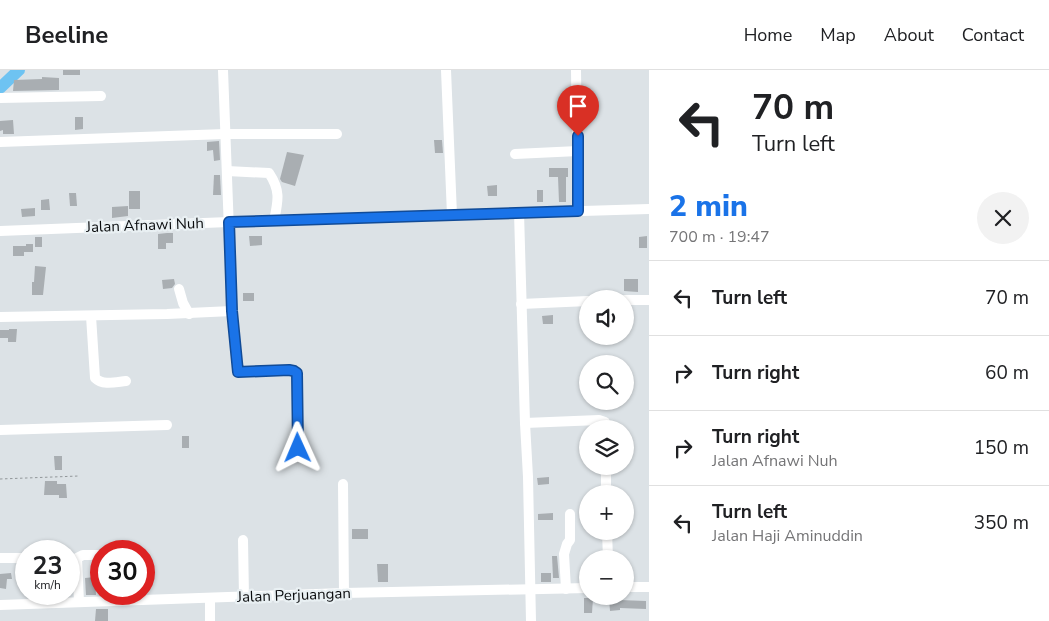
<!DOCTYPE html>
<meta charset="utf-8">
<style>
:root{--surface:#fff;--page:#f2f2f2;--text:#202124;--muted:#757577;--line:#e0e0e0;--accent:#1a73e8}
body{margin:0;font-family:"Nunito Sans",sans-serif;background:var(--page);color:var(--text);height:100vh;display:flex;flex-direction:column;font-size:19px;white-space:nowrap}
*{box-sizing:border-box;margin:0}
p{font-size:16px;color:var(--muted)}
.icon{flex:none;width:28px;height:28px;fill:none;stroke:currentColor;stroke-width:2;stroke-linecap:round;stroke-linejoin:round}
.map{position:relative;flex:1;overflow:hidden}
.drawer{display:flex;flex-direction:column;background:var(--surface);width:400px}
.drawer>*{flex:none}
.hud{background:#fff;color:var(--text);overflow:hidden}
.controls{position:absolute;left:579px;top:220px;display:grid;gap:10px}
.controls a{display:grid;place-items:center;width:55px;height:55px;border-radius:50%;background:var(--surface);box-shadow:0 1px 4px #0004;font-size:25px}
.speed{position:absolute;left:15px;top:470px;display:flex;gap:10px;font-size:25px;font-weight:700;text-align:center}
.speed>*{display:grid;place-content:center;width:65px;height:65px;border-radius:50%;background:var(--surface);box-shadow:0 1px 4px #0004;line-height:1}
.speed small{font-size:12px;font-weight:400}
.speed .limit{border:8px solid #d22;background:#fff;color:#111}
.pin{position:absolute;display:grid;place-items:center;width:42px;height:42px;color:#fff;margin:-51px -21px;border-radius:50% 50% 50% 0;rotate:-45deg;box-shadow:0 0 5px #0007}
.pin .icon{rotate:45deg}
.me{position:absolute;width:55px;margin:-28px;rotate:359deg;stroke-linejoin:round;filter:drop-shadow(0 0 4px #0008)}
.turn{display:flex;align-items:center;gap:18px;height:105px;padding:0 20px;font-size:22px}
.turn .icon{width:65px;height:65px;stroke-width:2.5}
.turn b{display:block;font-size:35px;line-height:42px}
.round{display:grid;place-items:center;flex:none;width:52px;height:52px;border-radius:26px;background:var(--page)}
.overview{display:flex;align-items:center;justify-content:space-between;height:85px;padding:0 20px}
h1{font-size:30px;font-weight:800;line-height:38px;color:var(--accent)}
ul{padding:0;list-style:none}
li{display:flex;align-items:center;gap:15px;height:75px;padding:0 20px;border-top:1px solid var(--line)}
li div{flex:1}
li b{display:block;font-size:19px}
li em{font-style:normal}
header{display:flex;align-items:center;gap:30px;box-sizing:border-box;height:70px;padding:0 25px;background:var(--surface);border-bottom:1px solid var(--line)}
header strong{font-size:24px}
nav{display:flex;gap:28px;margin-inline-start:auto;font-size:18px}
main{display:flex;flex:1;min-height:0}
.map>svg:first-child{display:block}
.lines{fill:none;stroke-linecap:round;stroke-linejoin:round}
.river{stroke:#6ec3f2;stroke-width:12}
.building{fill:#a9aeb2}
.path{stroke:#92979a;stroke-width:1;stroke-dasharray:2.5 2.5;stroke-linecap:butt}
.minor{stroke:#fff;stroke-width:10}
.route-casing{stroke:#114b97;stroke-width:12}
.route{stroke:#1a73e8;stroke-width:9}
.labels{text-anchor:middle;dominant-baseline:central;stroke-width:4.5;stroke-linejoin:round;paint-order:stroke}
.street-label{font-size:15px;fill:#0a0c0e;stroke:#e9f0f3}
</style>
<header>
<strong>Beeline</strong>
<nav><a>Home</a><a>Map</a><a>About</a><a>Contact</a></nav>
</header>
<main>
<div class="map">
<svg width="649" height="551" viewBox="0 0 649 551">
<rect width="100%" height="100%" fill="#dce2e6"/>
<g class="lines">
<!-- river -->
<polyline class="river" points="0,18 19,0"/>
</g>
<!-- building -->
<g class="building">
<rect x="63" y="0" width="17" height="5"/>
<polygon points="42,7 59,8 59,20 13,21 14,10 42,9"/>
<polygon points="75,47 83,47 83,59 75,60"/>
<polygon points="13,50 14,64 3,64 3,60 0,61 0,51"/>
<polygon points="434,70 442,70 443,83 435,83"/>
<polygon points="219,71 220,90 214,91 213,80 207,81 207,72"/>
<polygon points="287,82 304,85 295,116 282,112 280,109"/>
<polygon points="549,98 568,98 568,107 566,107 566,132 559,132 558,107 549,107"/>
<polygon points="214,105 220,105 221,125 213,125"/>
<polygon points="497,115 497,126 488,126 487,116"/>
<rect x="537" y="120" width="6" height="12"/>
<rect x="129" y="121" width="11" height="18"/>
<polygon points="69,123 76,123 77,136 70,136"/>
<polygon points="49,129 50,140 41,140 41,130"/>
<polygon points="128,136 128,146 112,148 112,137"/>
<polygon points="35,138 35,146 22,147 21,139"/>
<polygon points="167,163 173,163 173,173 166,173 166,179 158,179 158,164"/>
<polygon points="249,166 262,166 262,175 250,176"/>
<polygon points="647,166 647,178 639,178 639,167"/>
<rect x="35" y="167" width="7" height="10"/>
<polygon points="26,174 33,174 33,182 24,182 24,186 13,186 13,176 26,176"/>
<polygon points="35,196 46,197 43,225 32,225 32,212 34,212"/>
<polygon points="174,209 175,214 172,218 163,219 162,210"/>
<polygon points="624,209 638,209 638,222 624,221"/>
<rect x="243" y="223" width="11" height="8"/>
<polygon points="553,245 553,254 543,254 542,246"/>
<polygon points="9,259 17,259 16,272 8,272 8,268 0,268 0,260 9,260"/>
<rect x="182" y="366" width="7" height="12"/>
<polygon points="54,386 62,386 62,400 55,400"/>
<polygon points="549,407 549,414 538,415 537,408"/>
<polygon points="45,411 57,411 57,414 66,414 67,428 59,428 59,425 44,425"/>
<polygon points="553,443 553,450 538,450 538,444"/>
<rect x="352" y="459" width="16" height="10"/>
<polygon points="552,486 557,486 559,508 553,508"/>
<polygon points="377,494 388,494 388,512 378,512"/>
<polygon points="11,503 12,509 7,509 6,519 0,518 0,504"/>
<rect x="541" y="503" width="10" height="9"/>
<polygon points="95,507 96,525 86,525 85,508"/>
<polygon points="584,528 593,528 592,543 584,543"/>
<polygon points="619,528 619,530 646,531 646,539 620,538 620,540 610,541 609,529"/>
<polygon points="96,539 108,539 108,551 95,551"/>
</g>
<g class="lines">
<!-- path -->
<polyline class="path" points="0,409 79,406"/>
<!-- minor -->
<g class="minor">
<polyline points="223,0 232,241 238,302 289,300 294,301 297,303 298,378"/>
<polyline points="446,0 452,145"/>
<polyline points="576,0 578,141"/>
<polyline points="0,28 101,26"/>
<polyline points="0,72 225,64 337,64"/>
<polyline points="515,84 578,81"/>
<path d="M 227,101 L 269,103 C 281,121 278,131 274,151"/>
<polyline points="519,142 525,353 528,407 531,551"/>
<polyline points="0,161 229,152 649,139"/>
<polyline points="179,219 183,233 189,244"/>
<polyline points="625,230 649,230"/>
<polyline points="521,234 588,231"/>
<path d="M 91,246 L 95,308 C 103,316 116,312 126,311"/>
<polyline points="0,247 167,244 232,241"/>
<polyline points="525,353 599,350 605,352 606,359"/>
<polyline points="0,360 167,355"/>
<polyline points="606,396 606,424"/>
<polyline points="343,414 344,523"/>
<polyline points="607,461 608,489"/>
<polyline points="243,470 244,527"/>
<polyline points="0,488 26,488"/>
<polyline points="625,517 649,517"/>
<polyline points="566,519 564,484 567,474 570,470 570,444"/>
<polyline points="210,529 210,551"/>
<polyline points="79,532 77,488 83,485 101,485"/>
<polyline points="0,535 344,523 588,518"/>
</g>
</g>
<g class="lines">
<defs>
<polyline id="route" points="298,378 297,303 294,301 289,300 238,302 232,241 229,152 578,141 578,66"/>
</defs>
<!-- route casing -->
<use href="#route" class="route-casing"/>
<!-- route -->
<use href="#route" class="route"/>
</g>
<g class="labels">
<!-- street labels -->
<g class="street-label">
<text transform="translate(145 155) rotate(-2)">Jalan Afnawi Nuh</text>
<text transform="translate(294 525) rotate(-2)">Jalan Perjuangan</text>
</g>
</g>
</svg>
<div class="controls">
<a><svg class="icon" aria-label="sound" viewBox="0 0 24 24"><path d="M4 9h4l5-4v14l-5-4H4zM17 9q2 3 0 6"/></svg></a>
<a><svg class="icon" aria-label="search" viewBox="0 0 24 24"><circle cx="10" cy="10" r="6"/><path d="M15 15l6 6"/></svg></a>
<a><svg class="icon" aria-label="layers" viewBox="0 0 24 24"><path d="M12 4l9 5-9 5-9-5zM3 14l9 5 9-5"/></svg></a>
<a>+</a>
<a>−</a>
</div>
<div class="speed"><div>23<small>km/h</small></div><div class="limit">30</div></div>
<div class="pin" style="left:578px;top:66px;background:#d93025"><svg class="icon" aria-label="arrive" viewBox="0 0 24 24"><path d="M6 21V4h12l-3 4 3 4H6"/></svg></div>
<svg class="me" style="left:298px;top:378px" viewBox="-20 -20 40 40"><path d="M0-17L14 15 0 8-14 15z" fill="#1a73e8" stroke="#fff" stroke-width="4"/></svg>
</div>
<section class="drawer">
<div class="hud">
<div class="turn"><svg class="icon" aria-label="left" viewBox="0 0 24 24"><path d="M17 20v-9H6M10 6l-5 5 5 5"/></svg><div><b>70 m</b>Turn left</div></div>
</div>
<div class="overview"><div><h1>2 min</h1><p>700 m · 19:47</p></div><a class="round"><svg class="icon" aria-label="close" viewBox="0 0 24 24"><path d="M6 6l12 12M18 6L6 18"/></svg></a></div>
<ul>
<li><svg class="icon" aria-label="left" viewBox="0 0 24 24"><path d="M17 20v-9H6M10 6l-5 5 5 5"/></svg><div><b>Turn left</b></div><em>70 m</em></li>
<li><svg class="icon" aria-label="right" viewBox="0 0 24 24"><path d="M7 20v-9h11M14 6l5 5-5 5"/></svg><div><b>Turn right</b></div><em>60 m</em></li>
<li><svg class="icon" aria-label="right" viewBox="0 0 24 24"><path d="M7 20v-9h11M14 6l5 5-5 5"/></svg><div><b>Turn right</b><p>Jalan Afnawi Nuh</p></div><em>150 m</em></li>
<li><svg class="icon" aria-label="left" viewBox="0 0 24 24"><path d="M17 20v-9H6M10 6l-5 5 5 5"/></svg><div><b>Turn left</b><p>Jalan Haji Aminuddin</p></div><em>350 m</em></li>
</ul>
</section>
</main>
